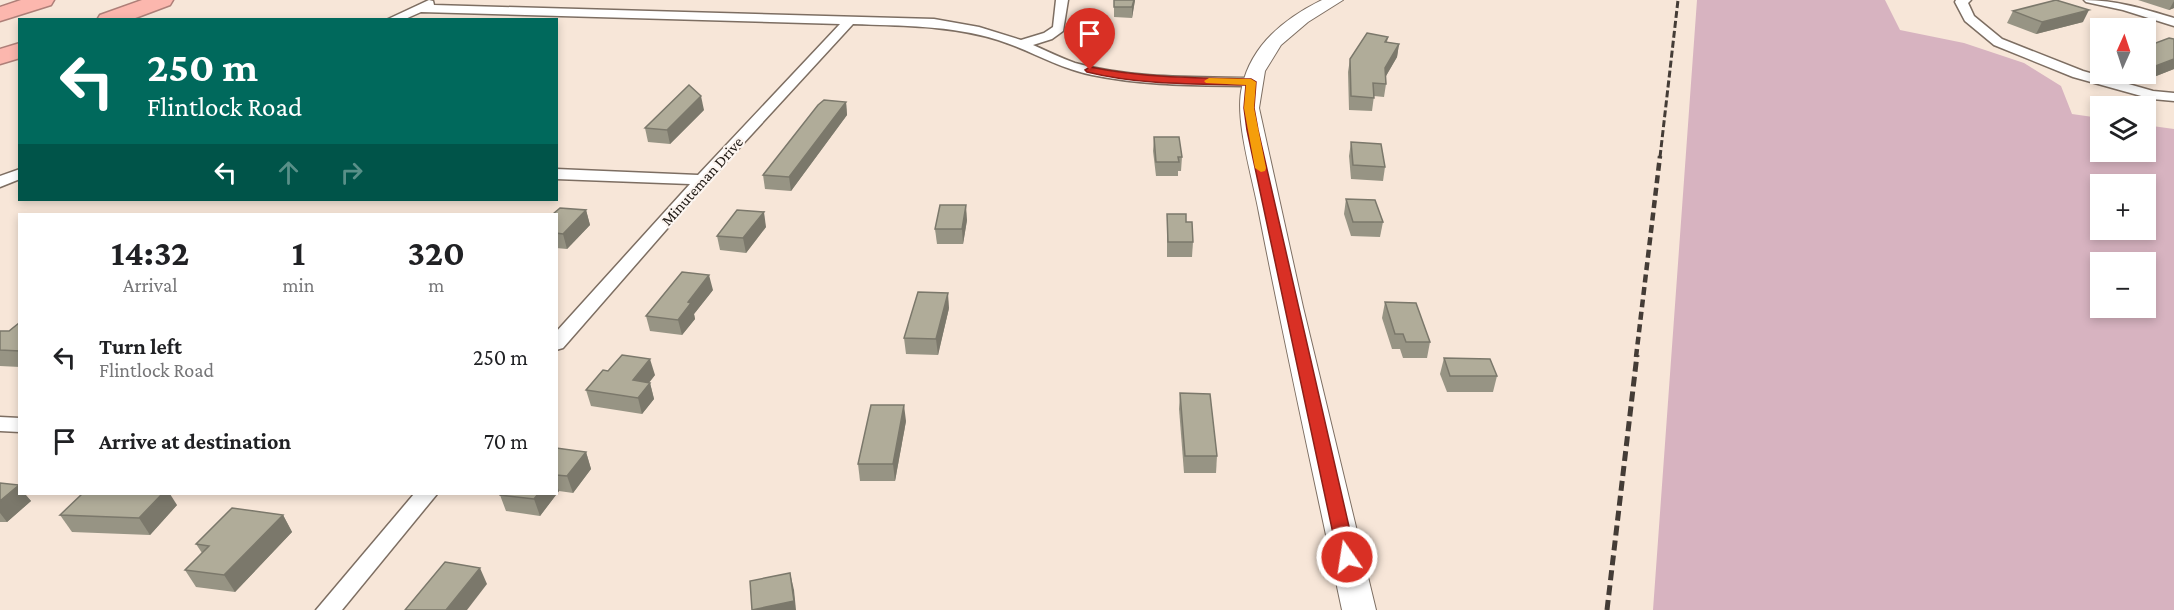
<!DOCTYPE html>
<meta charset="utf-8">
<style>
:root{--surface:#fff;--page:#f6f6f6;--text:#202124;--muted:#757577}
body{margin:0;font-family:"Crimson Pro",serif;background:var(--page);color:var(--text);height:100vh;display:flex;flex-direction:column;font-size:22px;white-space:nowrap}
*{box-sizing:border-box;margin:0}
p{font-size:20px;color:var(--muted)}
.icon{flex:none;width:33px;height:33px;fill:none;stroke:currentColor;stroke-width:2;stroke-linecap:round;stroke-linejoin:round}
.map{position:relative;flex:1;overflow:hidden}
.side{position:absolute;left:18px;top:213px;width:540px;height:282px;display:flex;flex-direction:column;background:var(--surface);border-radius:0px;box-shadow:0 3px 9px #0003}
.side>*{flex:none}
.hud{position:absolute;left:18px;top:18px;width:540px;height:183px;border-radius:0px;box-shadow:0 3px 9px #0003;background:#00695c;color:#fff;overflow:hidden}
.needle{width:39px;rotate:3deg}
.controls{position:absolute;left:2090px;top:18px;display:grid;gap:12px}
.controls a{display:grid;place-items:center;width:66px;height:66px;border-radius:0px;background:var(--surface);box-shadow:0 3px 9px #0003;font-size:30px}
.pin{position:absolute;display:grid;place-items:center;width:51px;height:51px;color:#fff;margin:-62px -26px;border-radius:50% 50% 50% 0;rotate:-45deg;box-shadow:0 0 6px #0007}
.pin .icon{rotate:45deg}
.me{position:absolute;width:66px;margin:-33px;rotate:347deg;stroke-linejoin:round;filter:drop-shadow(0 0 4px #0008)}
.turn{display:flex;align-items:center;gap:21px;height:126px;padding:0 30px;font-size:27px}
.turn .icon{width:78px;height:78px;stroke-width:2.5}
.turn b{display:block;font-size:42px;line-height:51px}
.lanes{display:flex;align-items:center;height:57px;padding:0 30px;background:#0003;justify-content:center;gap:30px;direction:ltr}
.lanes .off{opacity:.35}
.eta{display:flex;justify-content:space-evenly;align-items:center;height:102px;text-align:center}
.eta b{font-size:36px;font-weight:700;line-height:42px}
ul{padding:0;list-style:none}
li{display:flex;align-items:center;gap:18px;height:84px;padding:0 30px}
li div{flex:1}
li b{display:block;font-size:22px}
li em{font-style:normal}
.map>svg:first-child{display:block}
.green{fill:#d7b3c0;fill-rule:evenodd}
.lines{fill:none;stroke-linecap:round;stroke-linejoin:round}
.street-casing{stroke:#7d6e62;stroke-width:3}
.secondary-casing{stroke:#7d6e62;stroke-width:2}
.highway-casing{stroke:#ae7f78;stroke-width:3}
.street{fill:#fff;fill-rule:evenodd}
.secondary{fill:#fff;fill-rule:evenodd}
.highway{fill:#fcb7ae;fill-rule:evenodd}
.rail-far2{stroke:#443c36;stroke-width:3;stroke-dasharray:7 3;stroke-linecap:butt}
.rail-far1{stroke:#443c36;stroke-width:4.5;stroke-dasharray:8 4.5;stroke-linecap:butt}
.rail{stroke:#443c36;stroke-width:5;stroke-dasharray:10 5;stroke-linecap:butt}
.wall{fill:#979484}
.shaded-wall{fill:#7b786b}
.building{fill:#b0ac99;stroke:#7b786b;stroke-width:1.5}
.route{fill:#d93025;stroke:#8d1f18;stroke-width:1.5}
.slow{fill:#f59e0b}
.labels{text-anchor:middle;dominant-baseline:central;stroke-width:4.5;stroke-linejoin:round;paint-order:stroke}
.street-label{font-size:16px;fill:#1e1813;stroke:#fcf5f0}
</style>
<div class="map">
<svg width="2174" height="610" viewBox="0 0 2174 610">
<rect width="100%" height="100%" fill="#f7e6d8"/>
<!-- green -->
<path class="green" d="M 1697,0 L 1885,0 L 1900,30 L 1964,43 L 2024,63 L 2061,86 L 2072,114 L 2100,118 L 2100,152 L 2145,152 L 2145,125 L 2174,129 L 2174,610 L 1653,610 ZM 2100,184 L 2145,184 L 2145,230 L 2100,230 ZM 2100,262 L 2145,262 L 2145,308 L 2100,308 Z"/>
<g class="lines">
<defs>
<g id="street">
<path d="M 429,0 L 433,1 L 434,5 L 934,19 L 979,27 L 1021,40 L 1044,33 L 1053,27 L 1056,0 L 1068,0 L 1063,31 L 1052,39 L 1033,45 C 1047,51 1061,58 1075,63 C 1132,79 1193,77 1251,78 L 1258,82 L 1251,86 C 1198,85 1144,86 1092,75 C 1058,68 1030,50 998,40 C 950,25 902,26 853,24 L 707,183 L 563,348 L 556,350 L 556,332 L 690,184 L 556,179 L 556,169 L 698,175 L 840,24 L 421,12 L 403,20 L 386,20 Z"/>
<polygon points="1956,0 1971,0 1968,3 1974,16 2002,39 2083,71 2153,91 2174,93 2174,101 2152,99 2073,77 1994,45 1965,21 1955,2"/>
<path d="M 2084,0 C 2116,0 2144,9 2174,18 L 2174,26 L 2123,10 L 2086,2 Z"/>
<polygon points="20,169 20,179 0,187 0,176"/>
<polygon points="0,417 20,418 20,432 0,431"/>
<polygon points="414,494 437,494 342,610 316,610"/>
</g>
<path id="secondary" d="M 1322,0 L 1343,0 L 1308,22 L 1281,45 L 1265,71 L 1259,108 L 1303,307 L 1376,610 L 1342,610 C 1314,478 1285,346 1259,213 C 1253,179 1234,119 1242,87 C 1251,45 1285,18 1322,0 Z"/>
<g id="highway">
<polygon points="21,0 54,0 51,5 0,21 0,7"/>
<polygon points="142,0 173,0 170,5 130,20 97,20 100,15"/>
<polygon points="20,43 20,58 0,64 0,49"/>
</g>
</defs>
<!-- street casing -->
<use href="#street" class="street-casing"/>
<!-- secondary casing -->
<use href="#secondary" class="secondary-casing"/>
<!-- highway casing -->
<use href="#highway" class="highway-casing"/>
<!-- street -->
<use href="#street" class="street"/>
<!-- secondary -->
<use href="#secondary" class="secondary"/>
<!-- highway -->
<use href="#highway" class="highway"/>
<!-- rail-far2 -->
<polyline class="rail-far2" points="1660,157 1678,0"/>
<!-- rail-far1 -->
<polyline class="rail-far1" points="1636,357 1660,156"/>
<!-- rail -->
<polyline class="rail" points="1607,610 1637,355"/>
</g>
<!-- wall -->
<g class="wall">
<polygon points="1135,0 1132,18 1114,17 1114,7"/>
<polygon points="2138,0 2174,0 2174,8 2169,10"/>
<polygon points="2013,11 2083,22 2036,34 2007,23"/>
<polygon points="1388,37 1387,42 1399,44 1397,57 1386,76 1386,84 1384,97 1374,96 1372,111 1349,110 1348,72 1350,59"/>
<polygon points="2174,39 2174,69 2136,84 2130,82 2128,79 2114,74 2145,74"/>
<polygon points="846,102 847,115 791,191 765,189 763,175"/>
<polygon points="704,110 670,144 648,142 645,128"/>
<polygon points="1154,137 1182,157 1181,171 1178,171 1178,176 1156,176 1153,151"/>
<polygon points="1351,142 1385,167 1383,181 1351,179 1349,156"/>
<polygon points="1346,199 1383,222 1380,237 1351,236 1344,214"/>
<polygon points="586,210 590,225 567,249 556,248 556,214"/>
<polygon points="1167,214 1186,222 1193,242 1192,257 1167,257"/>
<polygon points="967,220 963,244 937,244 935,229"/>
<polygon points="766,227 746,253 720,250 717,236"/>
<polygon points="713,290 694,314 695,319 682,335 650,331 646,316"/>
<polygon points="1385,302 1430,342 1427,358 1403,358 1400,349 1392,349 1382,318"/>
<polygon points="949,308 938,355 906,354 904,338"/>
<polygon points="20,323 20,367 0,366 0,331 9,331"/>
<polygon points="1444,358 1497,376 1493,392 1447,392 1440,374"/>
<polygon points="655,375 649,383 650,383 654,399 642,414 591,406 586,390"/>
<polygon points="1180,393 1217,456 1216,473 1184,473 1179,409"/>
<polygon points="906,421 895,481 860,481 858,464"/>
<polygon points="556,448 586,452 591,469 573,493 559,491 540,516 506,511 500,495 556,494"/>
<polygon points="0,483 20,494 25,494 31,501 7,522 0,522"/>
<polygon points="177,505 150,535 72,532 60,515"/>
<polygon points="283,515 292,532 235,592 196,587 185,570 202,553 196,544"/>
</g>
<!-- shaded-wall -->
<g class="shaded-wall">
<polygon points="1134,0 1135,0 1132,18 1132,7"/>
<polygon points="2174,1 2174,8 2169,10"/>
<polygon points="2089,10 2083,22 2036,34 2042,22"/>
<polygon points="1399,44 1397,57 1383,81 1385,68"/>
<polygon points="2174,59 2174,69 2136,84 2142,74 2145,74 2145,70"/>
<polygon points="701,96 704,110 670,144 667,130"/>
<polygon points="846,102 847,115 791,191 789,177"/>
<polygon points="966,205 967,220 963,244 962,229"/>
<polygon points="586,210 590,225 567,249 563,234"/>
<polygon points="764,212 766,227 746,253 743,238"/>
<polygon points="709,275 713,290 694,314 695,319 682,335 678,320 688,302"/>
<polygon points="948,293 949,308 938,355 936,339"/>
<polygon points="650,359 655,375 638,396 633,380"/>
<polygon points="650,383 654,399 642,414 638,398"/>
<polygon points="904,405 906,421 895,481 893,464"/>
<polygon points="586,452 591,469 573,493 567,476"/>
<polygon points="556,483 559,491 540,516 534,499 538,494 556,494"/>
<polygon points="19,485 20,486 20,494 25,494 31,501 7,522 0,513 0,501"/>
<polygon points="162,494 170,494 177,505 150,535 139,518"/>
<polygon points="283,515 292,532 235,592 224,575"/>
<polygon points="480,568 487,584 467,610 446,610"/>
<polygon points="790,573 794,590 796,610 753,610"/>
</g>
<!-- building -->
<g class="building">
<polygon points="1114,0 1134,0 1132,7 1114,7"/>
<polygon points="2056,0 2089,10 2042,22 2013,11"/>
<polygon points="1367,33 1388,37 1385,42 1399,44 1385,68 1386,84 1373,83 1374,98 1351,96 1350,59"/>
<polygon points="2169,38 2174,39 2174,59 2145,70 2145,47"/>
<polygon points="689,85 701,96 667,130 645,128"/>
<polygon points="824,100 846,102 789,177 763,175 818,105"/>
<polygon points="1154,137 1179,137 1182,157 1178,157 1179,162 1156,162"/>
<polygon points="1351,142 1381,144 1385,167 1353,165"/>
<polygon points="1346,199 1375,200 1383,222 1353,222"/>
<polygon points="940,205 966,205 962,229 935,229"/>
<polygon points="560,208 586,210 563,234 556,233 556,214 553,214"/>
<polygon points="737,210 764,212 743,238 717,236"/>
<polygon points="1167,214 1186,214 1186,222 1192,222 1193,242 1168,242"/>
<polygon points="682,272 709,275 688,302 691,303 678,320 646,316"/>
<polygon points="918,292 948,293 936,339 904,338"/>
<polygon points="1385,302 1416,303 1430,342 1406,342 1403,334 1395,334"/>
<polygon points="19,323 20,323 20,351 0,350 0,331 9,331"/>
<polygon points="622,355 650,359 633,380 650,383 638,398 586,390 603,370 608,371"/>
<polygon points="1444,358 1490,359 1497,376 1450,376"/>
<polygon points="1180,393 1210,394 1217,456 1185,456"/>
<polygon points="871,405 904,405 893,464 858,464"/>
<polygon points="556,448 586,452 567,476 556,475"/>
<polygon points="0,483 19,485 0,501"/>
<polygon points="82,494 162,494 139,518 60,515"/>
<polygon points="500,494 538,494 534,499 500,495"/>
<polygon points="232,508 283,515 224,575 185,570 209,546 196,544"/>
<polygon points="445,562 480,568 446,610 405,610"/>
<polygon points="790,573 794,601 752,610 750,581"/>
</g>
<!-- route -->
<path class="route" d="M 1090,67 C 1143,78 1198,78 1251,79 L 1256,82 L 1254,108 L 1258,130 L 1356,557 L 1353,562 L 1347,564 L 1341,562 L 1338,557 L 1247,130 L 1244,108 L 1246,85 C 1193,84 1139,85 1087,72 L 1085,70 Z"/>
<!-- slow -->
<polygon class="slow" points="1209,78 1251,79 1256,82 1254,108 1266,168 1265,171 1261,172 1255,168 1244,108 1246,85 1206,83 1204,81"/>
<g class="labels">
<!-- street labels -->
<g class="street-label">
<text transform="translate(702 181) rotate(-48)">Minuteman Drive</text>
</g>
</g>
</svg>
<div class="controls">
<a><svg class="needle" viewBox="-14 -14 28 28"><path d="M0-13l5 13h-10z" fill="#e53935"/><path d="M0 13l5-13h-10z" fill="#757577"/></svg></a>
<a><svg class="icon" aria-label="layers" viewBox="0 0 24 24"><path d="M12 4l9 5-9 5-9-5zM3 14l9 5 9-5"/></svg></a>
<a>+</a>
<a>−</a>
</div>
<div class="pin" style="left:1090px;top:70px;background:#d93025"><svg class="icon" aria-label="arrive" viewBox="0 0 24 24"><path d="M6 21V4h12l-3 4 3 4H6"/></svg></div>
<svg class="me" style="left:1347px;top:557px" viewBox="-20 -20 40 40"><circle r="17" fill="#d93025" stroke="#fff" stroke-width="3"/><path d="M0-11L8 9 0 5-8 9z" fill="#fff"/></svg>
<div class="hud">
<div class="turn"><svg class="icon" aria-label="left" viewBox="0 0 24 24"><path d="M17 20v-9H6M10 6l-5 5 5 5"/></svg><div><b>250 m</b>Flintlock Road</div></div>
<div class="lanes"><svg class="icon" aria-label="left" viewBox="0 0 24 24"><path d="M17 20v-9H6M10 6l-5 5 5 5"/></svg><svg class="icon off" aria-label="ahead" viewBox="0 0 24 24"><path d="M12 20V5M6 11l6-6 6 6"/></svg><svg class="icon off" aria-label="right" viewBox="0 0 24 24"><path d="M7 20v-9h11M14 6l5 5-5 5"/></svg></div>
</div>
<section class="side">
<div class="eta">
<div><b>14:32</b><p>Arrival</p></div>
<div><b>1</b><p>min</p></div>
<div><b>320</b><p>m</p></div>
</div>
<ul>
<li><svg class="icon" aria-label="left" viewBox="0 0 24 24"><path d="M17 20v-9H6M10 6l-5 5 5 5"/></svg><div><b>Turn left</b><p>Flintlock Road</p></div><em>250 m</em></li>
<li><svg class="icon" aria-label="arrive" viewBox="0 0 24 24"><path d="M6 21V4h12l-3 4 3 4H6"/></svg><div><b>Arrive at destination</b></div><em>70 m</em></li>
</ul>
</section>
</div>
